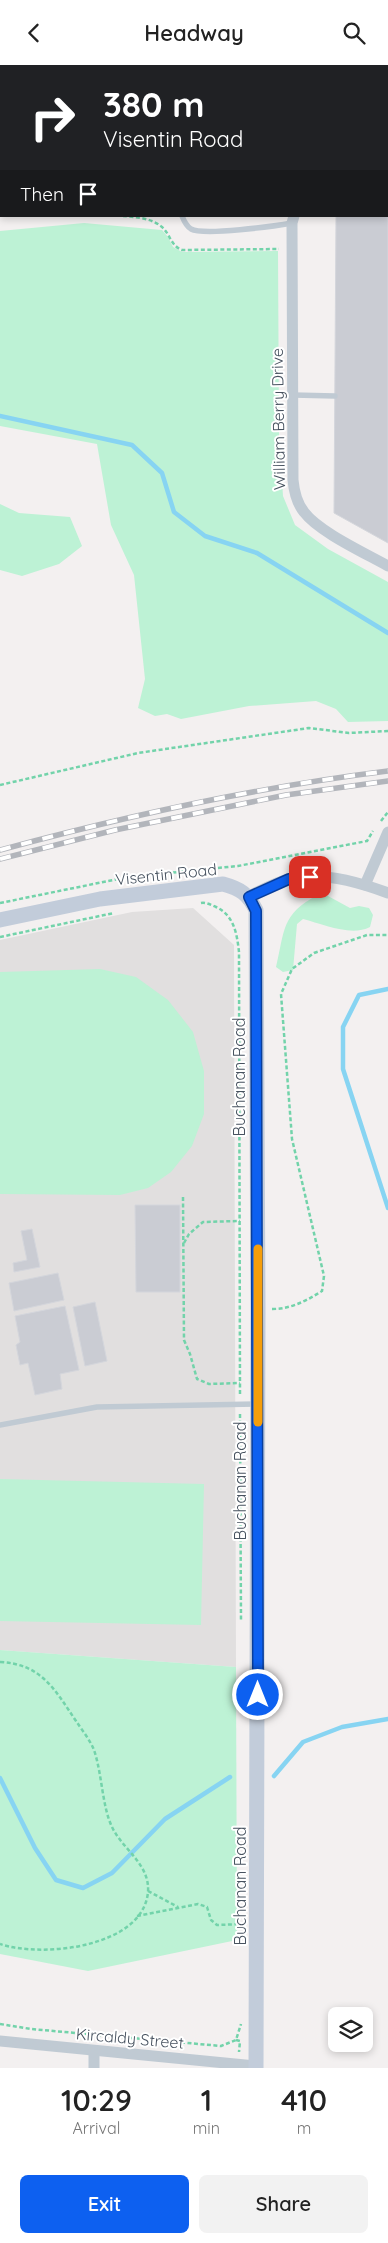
<!DOCTYPE html>
<style>
:root{--surface:#fff;--page:#f2f2f2;--text:#222;--muted:#767676;--accent:#0d60f0}
body{margin:0;font-family:Quicksand,sans-serif;background:var(--page);color:var(--text);height:100vh;display:flex;flex-direction:column;font-size:19px;white-space:nowrap}
*{box-sizing:border-box;margin:0}
p{font-size:16px;color:var(--muted)}
.icon{flex:none;width:28px;height:28px;fill:none;stroke:currentColor;stroke-width:2;stroke-linecap:round;stroke-linejoin:round}
.map{position:relative;height:2003px;overflow:hidden}
.side{display:flex;flex-direction:column;background:var(--surface);flex:1}
.side>*{flex:none}
.guide{position:absolute;left:0px;top:0px;width:389px;height:152px;box-shadow:0 2px 8px #0003;background:#202124;color:#fff;overflow:hidden}
.tools{position:absolute;left:328px;top:1942px;display:grid;gap:10px}
.tools a{display:grid;place-items:center;width:45px;height:45px;border-radius:8px;background:var(--surface);box-shadow:0 2px 8px #0003;font-size:25px}
.pin{position:absolute;display:grid;place-items:center;width:42px;height:42px;color:#fff;margin:-21px;border-radius:10px;box-shadow:0 2px 8px #0006}
.me{position:absolute;width:55px;margin:-28px;rotate:0deg;stroke-linejoin:round;filter:drop-shadow(0 0 4px #0008)}
.turn{display:flex;align-items:center;gap:18px;height:105px;padding:0 20px;font-size:22px}
.turn .icon{width:65px;height:65px;stroke-width:2.5}
.turn b{display:block;font-size:35px;line-height:42px}
.then{display:flex;align-items:center;height:48px;padding:0 20px;background:#0003;gap:10px;font-size:19px}
.eta{display:flex;justify-content:space-evenly;align-items:center;height:85px;text-align:center}
.eta b{font-size:30px;font-weight:600;line-height:35px}
.primary-button{display:flex;gap:10px;margin-top:auto;padding:10px 20px}
.primary-button a{flex:1;height:58px;border-radius:8px;background:var(--accent);color:#fff;font-size:20px;font-weight:600;line-height:58px;text-align:center}
.primary-button a+a{background:var(--page);color:var(--text)}
header{display:flex;justify-content:space-between;align-items:center;height:65px;padding:0 20px;background:var(--surface);font-size:22px;font-weight:600}
.map>svg:first-child{display:block}
.commercial{fill:#fdf9ea}
.education{fill:#e1dfdf}
.green{fill:#bdf2d5}
.lines{fill:none;stroke-linecap:round;stroke-linejoin:round}
.stream{stroke:#87d4f2;stroke-width:4.5}
.building{fill:#caccd3;stroke:#d4d6dc}
.path{stroke:#72d3aa;stroke-width:2.5;stroke-dasharray:4 2.5;stroke-linecap:butt}
.service{stroke:#c0cad3;stroke-width:5.5}
.minor{stroke:#c0cad3;stroke-width:11}
.secondary{stroke:#c2ccda;stroke-width:15}
.rail-casing{stroke:#b2b5bb;stroke-width:5.5}
.rail{stroke:#fff;stroke-width:4;stroke-dasharray:11;stroke-linecap:butt}
.route-casing{stroke:#083e9c;stroke-width:12}
.route{stroke:#0d60f0;stroke-width:9}
.slow{stroke:#f59e0b;stroke-width:9}
.labels{text-anchor:middle;dominant-baseline:central;stroke-width:4;stroke-linejoin:round;paint-order:stroke}
.street-label{font-size:16px;fill:#47525f;stroke:#fff}
</style>
<header><svg class="icon" aria-label="back" viewBox="0 0 24 24"><path d="M15 5l-7 7 7 7"/></svg>Headway<svg class="icon" aria-label="search" viewBox="0 0 24 24"><circle cx="10" cy="10" r="6"/><path d="M15 15l6 6"/></svg></header>
<div class="map">
<svg width="388" height="2003" viewBox="0 0 388 2003">
<rect width="100%" height="100%" fill="#f3f0f0"/>
<!-- commercial -->
<polygon class="commercial" points="0,0 276,0 276,1 1,1 0,140"/>
<!-- education -->
<polygon class="education" points="193,843 234,880 236,1602 0,1585 0,875 132,847"/>
<!-- green -->
<g class="green">
<polygon points="84,158 162,165 168,172 173,182 182,187 278,186 279,369 283,431 295,460 328,484 388,517 388,656 348,657 336,644 316,636 249,641 181,654 167,649 155,651 138,643 145,614 134,510 111,460 97,379 0,361 0,166"/>
<polygon points="0,439 19,448 70,452 82,481 59,499 22,511 0,505"/>
<path d="M 318,830 L 328,831 L 350,843 L 359,841 L 369,843 L 373,850 L 370,862 C 351,872 323,859 303,854 L 297,859 L 293,905 L 283,907 L 276,902 C 285,865 281,849 318,830 Z"/>
<polygon points="100,904 136,912 168,935 193,967 204,1006 204,1049 192,1081 171,1107 148,1123 120,1130 0,1129 0,907"/>
<polygon points="0,1414 204,1419 201,1560 0,1556"/>
<polygon points="0,1585 236,1602 237,1875 88,1906 0,1889"/>
</g>
<g class="lines">
<!-- stream -->
<g class="stream">
<polyline points="0,351 132,380 162,408 174,447 205,471 257,488 388,568"/>
<polyline points="388,924 359,930 343,962 343,1004 388,1143"/>
<polyline points="274,1711 303,1677 342,1662 388,1654"/>
<polyline points="0,1713 35,1783 56,1815 83,1823 112,1808 165,1754 230,1712"/>
</g>
</g>
<!-- building -->
<g class="building">
<polygon points="0,0 9,1 1,1 1,36"/>
<polygon points="77,0 77,1 18,1 19,0"/>
<polygon points="313,0 388,0 388,29 388,1"/>
<polygon points="388,139 388,478 334,448 336,151 388,151"/>
<polygon points="135,1140 180,1140 180,1227 136,1227"/>
<polygon points="32,1164 40,1202 14,1207 13,1198 27,1195 21,1166"/>
<polygon points="58,1208 64,1235 14,1246 9,1218"/>
<polygon points="95,1237 107,1296 85,1301 73,1242"/>
<polygon points="65,1241 79,1305 60,1309 62,1324 35,1330 28,1298 20,1300 16,1280 20,1277 15,1251"/>
</g>
<g class="lines">
<!-- path -->
<g class="path">
<polyline points="114,0 114,1"/>
<polyline points="122,0 122,1"/>
<polyline points="0,148 1,148"/>
<path d="M 123,151 C 135,152 152,153 162,162 C 170,169 171,181 182,185 L 279,184"/>
<polyline points="0,720 138,688 309,663 349,668 388,666"/>
<polyline points="381,756 388,747"/>
<polyline points="0,838 128,812 238,801 367,776 373,766"/>
<path d="M 201,838 C 206,837 211,840 216,842 C 234,850 237,869 239,887 L 240,1331"/>
<polyline points="0,872 114,848"/>
<polyline points="183,1132 184,1275 190,1289 197,1314 209,1319 240,1318"/>
<polyline points="184,1178 189,1169 203,1157 240,1156"/>
<path d="M 272,1244 C 291,1244 306,1236 322,1226 L 324,1211 L 292,1074 L 281,929 L 292,904 L 314,888 L 367,870 L 388,870"/>
<polyline points="240,1349 241,1556"/>
<path d="M 0,1597 C 42,1599 55,1625 76,1656 C 82,1665 90,1675 94,1685 C 102,1708 102,1741 112,1762 C 123,1785 150,1799 148,1827 C 143,1883 41,1893 0,1879"/>
<polyline points="148,1826 178,1842"/>
<polyline points="137,1851 198,1839 207,1842 211,1855 217,1860 241,1859"/>
<polyline points="0,1959 31,1964 221,1981 236,1975 241,1959"/>
<polyline points="236,1975 240,1976 239,1987"/>
</g>
<!-- service -->
<g class="service">
<polyline points="81,0 81,1"/>
<path d="M 182,151 C 184,156 186,161 191,164 C 204,171 275,161 292,158"/>
<polyline points="293,330 335,331"/>
<polyline points="0,1360 97,1342 256,1339"/>
</g>
<!-- minor -->
<g class="minor">
<polyline points="302,0 302,1"/>
<polyline points="283,1 283,0"/>
<path d="M 294,151 L 292,158 L 293,415 C 294,426 296,437 304,447 C 319,467 365,488 388,501"/>
<polyline points="365,820 388,767"/>
<path d="M 249,831 C 262,825 274,818 288,814 C 319,806 359,817 388,828"/>
<polyline points="0,1976 256,2001"/>
<polyline points="94,2003 94,1986"/>
</g>
<!-- secondary -->
<path class="secondary" d="M 0,855 L 100,834 L 223,819 C 241,824 248,829 256,845 L 258,1244 L 256,2003"/>
<defs>
<g id="rail">
<path d="M 0,785 C 126,751 258,722 388,706"/>
<polyline points="0,794 115,765 286,730 388,716"/>
</g>
</defs>
<!-- rail casing -->
<use href="#rail" class="rail-casing"/>
<!-- rail -->
<use href="#rail" class="rail"/>
</g>
<g class="lines">
<defs>
<polyline id="route" points="258,1630 256,846 249,832 289,814 310,812"/>
</defs>
<!-- route casing -->
<use href="#route" class="route-casing"/>
<!-- route -->
<use href="#route" class="route"/>
<!-- slow -->
<polyline class="slow" points="258,1184 258,1357"/>
</g>
<g class="labels">
<!-- street labels -->
<g class="street-label">
<text transform="translate(278 354) rotate(-91)">William Berry Drive</text>
<text transform="translate(166 809) rotate(-6)">Visentin Road</text>
<text transform="translate(239 1012) rotate(-90)">Buchanan Road</text>
<text transform="translate(240 1416) rotate(-90)">Buchanan Road</text>
<text transform="translate(240 1821) rotate(-90)">Buchanan Road</text>
<text transform="translate(130 1973) rotate(5)">Kircaldy Street</text>
</g>
</g>
</svg>
<div class="tools">
<a><svg class="icon" aria-label="layers" viewBox="0 0 24 24"><path d="M12 4l9 5-9 5-9-5zM3 14l9 5 9-5"/></svg></a>
</div>
<div class="pin" style="left:310px;top:812px;background:#d93025"><svg class="icon" aria-label="arrive" viewBox="0 0 24 24"><path d="M6 21V4h12l-3 4 3 4H6"/></svg></div>
<svg class="me" style="left:258px;top:1630px" viewBox="-20 -20 40 40"><circle r="17" fill="#0d60f0" stroke="#fff" stroke-width="3"/><path d="M0-11L8 9 0 5-8 9z" fill="#fff"/></svg>
<div class="guide">
<div class="turn"><svg class="icon" aria-label="right" viewBox="0 0 24 24"><path d="M7 20v-9h11M14 6l5 5-5 5"/></svg><div><b>380 m</b>Visentin Road</div></div>
<div class="then">Then<svg class="icon" aria-label="arrive" viewBox="0 0 24 24"><path d="M6 21V4h12l-3 4 3 4H6"/></svg></div>
</div>
</div>
<section class="side">
<div class="eta">
<div><b>10:29</b><p>Arrival</p></div>
<div><b>1</b><p>min</p></div>
<div><b>410</b><p>m</p></div>
</div>
<div class="primary-button"><a>Exit</a><a>Share</a></div>
</section>
